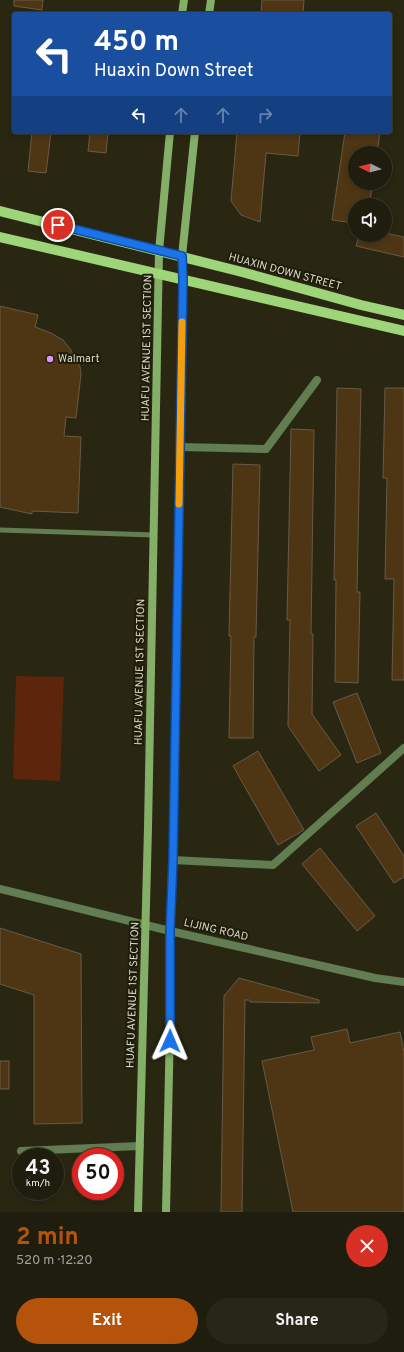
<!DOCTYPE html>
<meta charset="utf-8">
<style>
:root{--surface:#1f1d0e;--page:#272617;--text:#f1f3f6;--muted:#a1a29e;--line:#3c3b2e;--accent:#b45309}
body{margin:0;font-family:Overpass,sans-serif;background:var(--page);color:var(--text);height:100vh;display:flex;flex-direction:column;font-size:15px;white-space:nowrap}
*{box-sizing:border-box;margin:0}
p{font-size:13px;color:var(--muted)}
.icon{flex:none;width:22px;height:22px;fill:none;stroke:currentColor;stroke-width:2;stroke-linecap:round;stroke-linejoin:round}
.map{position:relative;height:1212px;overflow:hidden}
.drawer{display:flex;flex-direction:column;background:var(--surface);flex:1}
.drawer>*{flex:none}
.top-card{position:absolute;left:12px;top:12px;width:380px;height:122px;border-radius:4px;box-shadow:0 2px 6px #0003,0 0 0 1px var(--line);background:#1a4fa0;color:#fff;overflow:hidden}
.needle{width:26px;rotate:276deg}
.buttons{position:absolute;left:348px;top:146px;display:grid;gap:8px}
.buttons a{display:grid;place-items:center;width:44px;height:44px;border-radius:50%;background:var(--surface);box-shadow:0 2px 6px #0003,0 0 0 1px var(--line);font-size:20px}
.speed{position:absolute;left:12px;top:1148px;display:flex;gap:8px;font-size:20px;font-weight:700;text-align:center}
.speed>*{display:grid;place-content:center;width:52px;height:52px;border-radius:50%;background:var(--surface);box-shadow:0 2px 6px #0003,0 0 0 1px var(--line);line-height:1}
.speed small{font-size:10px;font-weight:400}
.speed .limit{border:6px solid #d22;background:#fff;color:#111}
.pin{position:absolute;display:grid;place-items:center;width:34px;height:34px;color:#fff;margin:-17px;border:2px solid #fff;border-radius:50%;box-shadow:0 1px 4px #0007}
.me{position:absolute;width:44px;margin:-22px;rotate:1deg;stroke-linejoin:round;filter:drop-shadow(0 0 3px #0008)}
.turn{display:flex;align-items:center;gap:14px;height:84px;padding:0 16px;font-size:18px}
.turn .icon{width:52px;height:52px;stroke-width:2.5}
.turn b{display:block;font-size:28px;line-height:34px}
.lanes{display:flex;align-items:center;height:38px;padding:0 16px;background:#0003;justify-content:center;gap:20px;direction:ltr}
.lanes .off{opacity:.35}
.round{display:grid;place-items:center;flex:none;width:42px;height:42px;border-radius:21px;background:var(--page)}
.headline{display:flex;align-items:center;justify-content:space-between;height:68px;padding:0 16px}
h1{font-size:24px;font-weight:700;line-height:30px;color:var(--accent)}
.cta{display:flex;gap:8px;margin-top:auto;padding:8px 16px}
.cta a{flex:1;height:46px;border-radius:24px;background:var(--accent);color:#fff;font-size:16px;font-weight:700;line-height:46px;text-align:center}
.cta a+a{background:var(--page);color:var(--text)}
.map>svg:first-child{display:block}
.green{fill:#5d250b}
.building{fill:#4e3614;stroke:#695a47}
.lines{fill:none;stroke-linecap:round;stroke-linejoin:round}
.service{stroke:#627d51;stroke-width:5}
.minor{stroke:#627d51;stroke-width:8}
.tertiary{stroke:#627d51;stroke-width:8}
.secondary{stroke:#84af68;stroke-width:8}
.primary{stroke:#9ed579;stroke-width:10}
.route-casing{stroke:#114b97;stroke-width:10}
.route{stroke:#1a73e8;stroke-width:7}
.slow{stroke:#f59e0b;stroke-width:7}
.poi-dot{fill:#d69bfa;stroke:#1f1d08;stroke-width:1.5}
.labels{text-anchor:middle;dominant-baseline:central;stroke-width:4;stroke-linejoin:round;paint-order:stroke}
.street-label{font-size:11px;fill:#d9d9cc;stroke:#1f1d08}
.poi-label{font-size:11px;fill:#d9d9cc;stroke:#1f1d08;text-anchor:start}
</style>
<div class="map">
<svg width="404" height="1212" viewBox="0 0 404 1212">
<rect width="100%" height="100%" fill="#292712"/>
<!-- green -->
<polygon class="green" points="16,676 64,677 60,781 13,779"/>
<!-- building -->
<g class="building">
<polygon points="14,0 43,0 42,10 14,6"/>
<polygon points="262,0 304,0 303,14 261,14"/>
<polygon points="32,132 51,132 46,173 28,171"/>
<polygon points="90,132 108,132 106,153 88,151"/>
<polygon points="237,132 300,132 298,156 266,153 260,222 241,215 231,201"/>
<polygon points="345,132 380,132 377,153 355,153 355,183 373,183 369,205 355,205 355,223 332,220"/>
<polygon points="385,233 404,237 404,257 356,246 359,235 385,235"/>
<polygon points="0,306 38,315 35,327 51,333 63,340 71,350 80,367 81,374 76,418 66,417 64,436 81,437 78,513 32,511 32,514 0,507"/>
<polygon points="337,388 361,389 357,592 360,592 358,683 335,682 336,580 334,580"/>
<polygon points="385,388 404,388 404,680 392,680 394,579 385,579 387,478 383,478"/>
<polygon points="291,429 314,430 311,634 313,634 312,714 341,755 319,771 288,726 290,620 287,620"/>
<polygon points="233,464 260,465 256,637 254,637 253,738 229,738 231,636 229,636"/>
<polygon points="357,693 381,753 357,763 333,702"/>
<polygon points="258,751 304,830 278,845 233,766"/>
<polygon points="376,813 404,856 404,877 394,883 356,826"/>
<polygon points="320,848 375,916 357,931 302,864"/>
<polygon points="0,928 81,954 82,1123 34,1124 34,995 0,984"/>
<polygon points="239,978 319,1000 319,1003 250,1002 249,1000 245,1000 242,1212 221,1212 224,996"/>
<polygon points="347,1029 350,1043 400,1032 404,1052 404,1212 293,1212 262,1061 314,1050 311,1037"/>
<rect x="0" y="1061" width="9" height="28"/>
</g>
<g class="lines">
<!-- service -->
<polyline class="service" points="0,530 154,535"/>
<!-- minor -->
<g class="minor">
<polyline points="180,447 266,449 317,380"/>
<polyline points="173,860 273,865 404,748"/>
<polyline points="21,1151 140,1146"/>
</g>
<!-- tertiary -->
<polyline class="tertiary" points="0,889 170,931 375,978 404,982"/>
<!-- secondary -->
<g class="secondary">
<polyline points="182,14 184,0"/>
<polyline points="209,14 211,0"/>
<polyline points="138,1212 148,828 159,251 170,132"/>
<polyline points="166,1212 171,978 170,931 173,860 183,280 182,256 195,132"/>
</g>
<!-- primary -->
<g class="primary">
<polyline points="0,211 242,272 361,305 404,315"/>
<polyline points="0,237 404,331"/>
</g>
</g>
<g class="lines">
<defs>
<polyline id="route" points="58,225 182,256 183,280 173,860 170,931 170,1041"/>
</defs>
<!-- route casing -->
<use href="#route" class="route-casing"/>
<!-- route -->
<use href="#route" class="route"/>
<!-- slow -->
<polyline class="slow" points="179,504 182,322"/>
</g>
<!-- markers -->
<circle class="poi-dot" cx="50" cy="359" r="4"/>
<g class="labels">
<!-- street labels -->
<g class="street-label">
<text transform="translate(285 272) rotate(15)">HUAXIN DOWN STREET</text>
<text transform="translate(147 348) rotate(-89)">HUAFU AVENUE 1ST SECTION</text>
<text transform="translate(140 672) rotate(-89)">HUAFU AVENUE 1ST SECTION</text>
<text transform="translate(216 930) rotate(13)">LIJING ROAD</text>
<text transform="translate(133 995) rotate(-88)">HUAFU AVENUE 1ST SECTION</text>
</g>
<!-- poi labels -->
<g class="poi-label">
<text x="58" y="359">Walmart</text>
</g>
</g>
</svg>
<div class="buttons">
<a><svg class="needle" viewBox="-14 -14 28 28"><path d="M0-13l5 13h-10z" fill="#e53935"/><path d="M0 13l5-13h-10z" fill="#a1a29e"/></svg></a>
<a><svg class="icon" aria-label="sound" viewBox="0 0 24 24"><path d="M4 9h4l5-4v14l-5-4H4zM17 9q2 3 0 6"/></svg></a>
</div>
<div class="speed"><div>43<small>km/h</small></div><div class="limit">50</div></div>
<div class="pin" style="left:58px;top:225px;background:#d93025"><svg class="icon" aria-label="arrive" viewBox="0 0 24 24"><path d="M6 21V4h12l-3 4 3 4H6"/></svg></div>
<svg class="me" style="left:170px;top:1041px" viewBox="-20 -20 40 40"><path d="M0-17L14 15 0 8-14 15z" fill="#1a73e8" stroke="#fff" stroke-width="4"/></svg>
<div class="top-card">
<div class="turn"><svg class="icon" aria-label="left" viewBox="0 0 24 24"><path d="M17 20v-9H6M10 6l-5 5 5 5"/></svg><div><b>450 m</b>Huaxin Down Street</div></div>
<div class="lanes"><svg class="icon" aria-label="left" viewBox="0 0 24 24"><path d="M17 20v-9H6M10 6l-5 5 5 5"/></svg><svg class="icon off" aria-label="ahead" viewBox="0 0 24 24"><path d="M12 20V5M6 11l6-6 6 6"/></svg><svg class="icon off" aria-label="ahead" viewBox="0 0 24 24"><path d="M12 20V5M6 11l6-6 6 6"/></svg><svg class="icon off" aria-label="right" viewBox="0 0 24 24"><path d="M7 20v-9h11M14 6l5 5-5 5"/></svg></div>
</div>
</div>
<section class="drawer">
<div class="headline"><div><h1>2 min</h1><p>520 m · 12:20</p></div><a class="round" style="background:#d93025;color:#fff"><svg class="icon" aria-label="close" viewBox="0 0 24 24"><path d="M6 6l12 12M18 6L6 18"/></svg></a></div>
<div class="cta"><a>Exit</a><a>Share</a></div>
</section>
